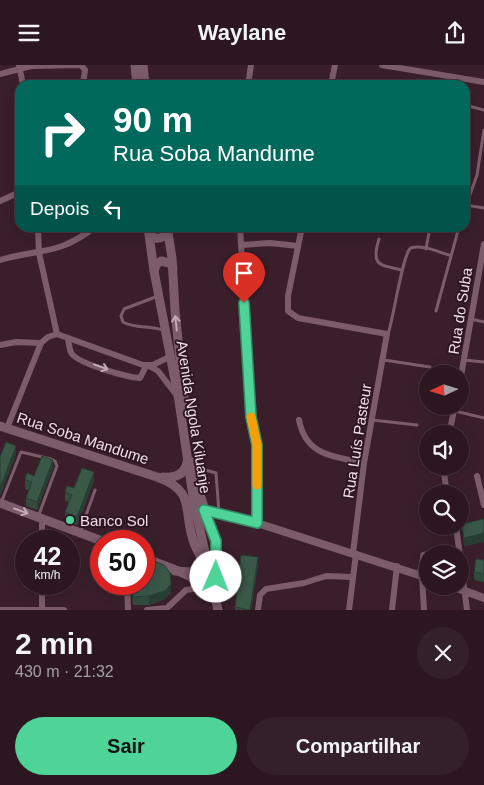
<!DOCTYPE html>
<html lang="pt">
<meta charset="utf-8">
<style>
:root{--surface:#2c1720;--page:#342029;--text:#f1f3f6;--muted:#a69fa5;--line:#48363e;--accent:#4ed399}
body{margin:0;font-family:Arial,sans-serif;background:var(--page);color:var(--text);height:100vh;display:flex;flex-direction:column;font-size:19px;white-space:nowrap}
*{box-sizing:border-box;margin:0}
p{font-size:16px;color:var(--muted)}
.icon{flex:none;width:28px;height:28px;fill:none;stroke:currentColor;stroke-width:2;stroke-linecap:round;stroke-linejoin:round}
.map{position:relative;height:545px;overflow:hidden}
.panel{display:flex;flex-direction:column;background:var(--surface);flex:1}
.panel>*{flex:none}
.top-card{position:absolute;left:15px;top:15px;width:455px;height:152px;border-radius:15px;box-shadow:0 2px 12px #0003,0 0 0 1px var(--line);background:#00695c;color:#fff;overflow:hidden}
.needle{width:32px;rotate:266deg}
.buttons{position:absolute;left:419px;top:300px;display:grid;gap:10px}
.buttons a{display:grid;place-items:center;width:50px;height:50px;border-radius:50%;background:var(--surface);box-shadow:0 2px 12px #0003,0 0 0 1px var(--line);font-size:25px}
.speed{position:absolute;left:15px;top:465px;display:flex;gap:10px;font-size:25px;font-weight:700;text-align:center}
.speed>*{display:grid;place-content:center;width:65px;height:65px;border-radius:50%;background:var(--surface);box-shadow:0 2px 12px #0003,0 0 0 1px var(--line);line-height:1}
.speed small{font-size:12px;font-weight:400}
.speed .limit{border:8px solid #d22;background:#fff;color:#111}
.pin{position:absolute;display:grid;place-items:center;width:42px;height:42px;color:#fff;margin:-51px -21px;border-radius:50% 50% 50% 0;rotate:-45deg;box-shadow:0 0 5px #0007}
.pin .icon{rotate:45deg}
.me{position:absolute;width:55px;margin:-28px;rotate:1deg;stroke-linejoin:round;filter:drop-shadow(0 0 4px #0008)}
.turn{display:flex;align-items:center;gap:18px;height:105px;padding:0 15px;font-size:22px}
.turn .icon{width:65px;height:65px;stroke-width:2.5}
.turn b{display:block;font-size:35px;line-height:42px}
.then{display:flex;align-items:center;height:48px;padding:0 15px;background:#0003;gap:10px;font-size:19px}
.round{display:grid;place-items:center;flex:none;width:52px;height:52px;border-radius:26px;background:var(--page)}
.summary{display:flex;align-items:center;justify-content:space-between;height:85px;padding:0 15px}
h1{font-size:30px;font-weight:600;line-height:38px}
.action{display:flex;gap:10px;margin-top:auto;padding:10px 15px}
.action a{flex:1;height:58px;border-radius:30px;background:var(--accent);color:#111;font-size:20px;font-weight:600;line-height:58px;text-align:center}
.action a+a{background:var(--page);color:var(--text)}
header{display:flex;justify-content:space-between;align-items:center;height:65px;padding:0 15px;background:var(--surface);font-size:22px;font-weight:600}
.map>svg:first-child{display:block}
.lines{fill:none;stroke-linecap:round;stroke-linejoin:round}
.service{stroke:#7c5c6a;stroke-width:3}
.minor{stroke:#7c5c6a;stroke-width:6}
.tertiary{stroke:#7c5c6a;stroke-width:8}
.secondary{stroke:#7c5c6a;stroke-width:9}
.wall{fill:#314c3e}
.shaded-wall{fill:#283e32}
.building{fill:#395848;stroke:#283e32}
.oneway{stroke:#c2abb4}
.route-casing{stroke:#338963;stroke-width:12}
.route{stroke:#4ed399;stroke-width:9}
.slow{stroke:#f59e0b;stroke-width:9}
.poi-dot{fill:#4ed399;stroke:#2f1622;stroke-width:2}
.labels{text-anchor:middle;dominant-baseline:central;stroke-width:4;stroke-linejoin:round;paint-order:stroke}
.street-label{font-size:15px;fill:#f1dfe6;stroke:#2f1622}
.poi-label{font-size:15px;fill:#f1dfe6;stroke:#2f1622;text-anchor:start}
</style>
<header><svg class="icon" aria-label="menu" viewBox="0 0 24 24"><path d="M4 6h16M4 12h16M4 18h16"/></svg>Waylane<svg class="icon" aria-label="share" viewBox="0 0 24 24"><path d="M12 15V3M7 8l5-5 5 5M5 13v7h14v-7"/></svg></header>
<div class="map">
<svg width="484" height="545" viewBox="0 0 484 545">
<rect width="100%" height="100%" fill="#3a1f2b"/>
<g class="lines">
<!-- service -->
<g class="service">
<polyline points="465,40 484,45"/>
<polyline points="466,140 484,143"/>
<polyline points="465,144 477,110 484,65"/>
<path d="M 379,174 C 371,200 378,200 402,205"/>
<polyline points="426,184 430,162"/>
<path d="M 158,231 L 124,244 L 121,251 L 123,257 C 135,264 150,260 163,265"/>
<polyline points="436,246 459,162"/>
<polyline points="471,254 484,257"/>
<path d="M 388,269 C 393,256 403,186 411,183 C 421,179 439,187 449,190"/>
<polyline points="384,295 430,302"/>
<polyline points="464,295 484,297"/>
<polyline points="455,346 484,353"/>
<polyline points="372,355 417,360"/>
<polyline points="195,402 216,408 219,448"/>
<polyline points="1,438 21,387 51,394 55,396 57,401 38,452"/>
<polyline points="80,467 95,425"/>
<polyline points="421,496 422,489 436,485"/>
<polyline points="418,509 421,496 428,497"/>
</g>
<!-- minor -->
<g class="minor">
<polyline points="19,0 23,20"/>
<polyline points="382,0 484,17"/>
<polyline points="0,9 31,1 81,0 85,5 83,20"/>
<polyline points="248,20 251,0"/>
<polyline points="331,20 335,0"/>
<polyline points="0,136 20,127"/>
<polyline points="38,162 39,188 57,269"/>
<polyline points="240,162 251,352 257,380 257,458"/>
<polyline points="302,162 288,231 288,246 298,253 387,269 364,398 353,488"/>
<polyline points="241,180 270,178 298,181"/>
<path d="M 0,195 C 42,183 57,191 95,162"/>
<path d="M 68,273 C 69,278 69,285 72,289 C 80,299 126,312 140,313 L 146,301"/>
<polyline points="0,280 16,277 41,278"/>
<polyline points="149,301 158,306 175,328"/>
<polyline points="460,317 484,179"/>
<path d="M 299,355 C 306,391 333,391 364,398"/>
<polyline points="7,363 41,278 48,272 57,269 143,300 153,300 171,291"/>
<polyline points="449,369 455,341"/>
<polyline points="443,401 447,429"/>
<polyline points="477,411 484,440"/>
<polyline points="42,454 42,476"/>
<polyline points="456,461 467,545"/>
<polyline points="422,511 424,545"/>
<polyline points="127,519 128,545"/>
<polyline points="0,545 64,545"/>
<polyline points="42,545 42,519"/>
<polyline points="147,545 167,543 186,525 207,522"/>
<polyline points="258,545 260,530 266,524 304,518 326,511 352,512"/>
<polyline points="349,545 356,489"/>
<polyline points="392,545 397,501"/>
</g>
<!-- tertiary -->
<g class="tertiary">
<polyline points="204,445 257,458 428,513"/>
<polyline points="451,521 484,533"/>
</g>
<!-- secondary -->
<g class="secondary">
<polyline points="135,0 137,20"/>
<polyline points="143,0 145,20"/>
<polyline points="148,162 154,206 179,336 194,438 218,545"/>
<polyline points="167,162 172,193 175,246 185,342"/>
<path d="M 149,167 C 152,174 158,175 164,171 L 167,164"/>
<polyline points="154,206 156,200 161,196 170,198 173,203"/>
<path d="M 0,361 L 157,412 C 196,426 183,444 193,475 C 195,484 201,488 201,497 L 192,507 L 175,506"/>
<polyline points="193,397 201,433 216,476 218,523"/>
<path d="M 163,412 C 175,413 185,410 187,397"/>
<polyline points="0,438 102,476"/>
<path d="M 144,493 C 162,500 204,513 214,530"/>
</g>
</g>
<!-- wall -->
<g class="wall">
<polygon points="53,403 37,445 26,441 26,433 29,425 25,424 25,415"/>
<polygon points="94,416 77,460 65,456 65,447 69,437 65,436 65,427"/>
<polygon points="484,454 484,477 464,481 462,459"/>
<polygon points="484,495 484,517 474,515 474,507"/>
<polygon points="258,500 251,545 235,545 235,542"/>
<polygon points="131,519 144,519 171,527 165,534 149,540 133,540"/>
</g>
<!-- shaded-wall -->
<g class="shaded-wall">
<polygon points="16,381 16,390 0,431 0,423"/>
<polygon points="53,395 53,403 37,445 37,437"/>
<polygon points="94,407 94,416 77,460 77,452"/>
<polygon points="484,468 484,477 464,481 464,473"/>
<polygon points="258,492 258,500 251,545 250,545"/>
<polygon points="171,519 171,527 165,534 149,540 149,531"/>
</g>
<!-- building -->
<g class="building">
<polygon points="6,377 16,381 0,423 0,392"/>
<polygon points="42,391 53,395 37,437 26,433 32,417 25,415 27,408 34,411"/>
<polygon points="82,403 94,407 77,452 65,447 72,430 65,427 67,421 74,423"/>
<polygon points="484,454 484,468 464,473 462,459"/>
<polygon points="241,490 258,492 250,545 235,542"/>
<polygon points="144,492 164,500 170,508 171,519 165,526 149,531 133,532 132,519 144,519"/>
<polygon points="476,494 484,495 484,509 474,507"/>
</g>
<!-- one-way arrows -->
<defs><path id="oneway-shaft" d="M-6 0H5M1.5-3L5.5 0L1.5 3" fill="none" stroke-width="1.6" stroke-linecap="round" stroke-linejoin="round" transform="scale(1.25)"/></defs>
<g class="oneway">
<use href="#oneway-shaft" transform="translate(176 258) rotate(-96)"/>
<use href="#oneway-shaft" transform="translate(101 302) rotate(20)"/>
<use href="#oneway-shaft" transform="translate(21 446) rotate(20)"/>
</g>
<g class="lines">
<defs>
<polyline id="route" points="216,512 216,476 204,445 257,458 257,380 251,352 244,238"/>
</defs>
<!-- route casing -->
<use href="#route" class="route-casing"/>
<!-- route -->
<use href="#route" class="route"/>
<!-- slow -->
<polyline class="slow" points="251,352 257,380 257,420"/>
</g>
<!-- markers -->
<circle class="poi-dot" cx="70" cy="455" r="5"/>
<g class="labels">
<!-- street labels -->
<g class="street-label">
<text transform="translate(460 246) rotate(-81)">Rua do Suba</text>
<text transform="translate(194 352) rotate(81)">Avenida Ngola Kiluanje</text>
<text transform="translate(83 373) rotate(18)">Rua Soba Mandume</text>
<text transform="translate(357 376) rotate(-81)">Rua Luís Pasteur</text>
</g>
<!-- poi labels -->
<g class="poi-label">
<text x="80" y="455">Banco Sol</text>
</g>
</g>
</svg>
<div class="buttons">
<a><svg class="needle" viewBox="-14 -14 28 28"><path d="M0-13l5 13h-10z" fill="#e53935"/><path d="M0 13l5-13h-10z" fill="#a69fa5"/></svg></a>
<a><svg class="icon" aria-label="sound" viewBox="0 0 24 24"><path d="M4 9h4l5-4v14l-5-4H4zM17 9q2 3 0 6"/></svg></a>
<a><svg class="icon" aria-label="search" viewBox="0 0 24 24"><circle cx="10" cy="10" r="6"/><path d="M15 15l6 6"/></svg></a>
<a><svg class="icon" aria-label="layers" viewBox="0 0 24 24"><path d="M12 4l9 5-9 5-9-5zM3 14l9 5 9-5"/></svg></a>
</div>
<div class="speed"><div>42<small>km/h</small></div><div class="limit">50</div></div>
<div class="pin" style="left:244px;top:238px;background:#d93025"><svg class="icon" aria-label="arrive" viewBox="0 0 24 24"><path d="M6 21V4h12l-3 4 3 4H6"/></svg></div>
<svg class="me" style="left:216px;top:512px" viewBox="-20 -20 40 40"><circle r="19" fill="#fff"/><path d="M0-13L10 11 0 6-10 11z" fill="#4ed399"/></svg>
<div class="top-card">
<div class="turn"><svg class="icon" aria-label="right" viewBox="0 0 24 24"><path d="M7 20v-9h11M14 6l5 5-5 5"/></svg><div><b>90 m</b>Rua Soba Mandume</div></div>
<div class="then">Depois<svg class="icon" aria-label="left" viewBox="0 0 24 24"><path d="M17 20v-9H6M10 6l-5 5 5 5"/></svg></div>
</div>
</div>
<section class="panel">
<div class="summary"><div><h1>2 min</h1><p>430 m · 21:32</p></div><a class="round"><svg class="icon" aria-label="close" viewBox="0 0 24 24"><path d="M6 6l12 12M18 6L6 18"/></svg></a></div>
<div class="action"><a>Sair</a><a>Compartilhar</a></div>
</section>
